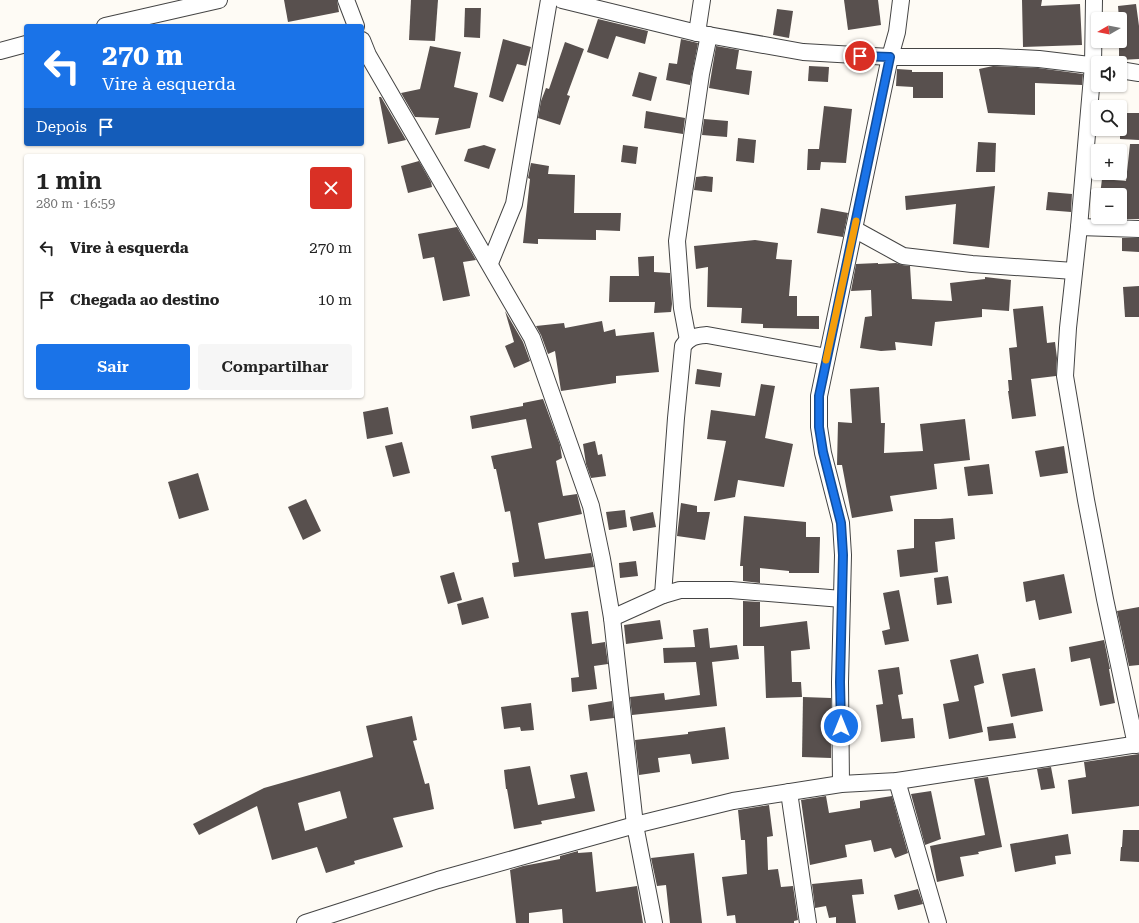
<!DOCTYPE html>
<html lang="pt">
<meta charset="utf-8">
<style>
:root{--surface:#fff;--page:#f6f6f6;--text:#222;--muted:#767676;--accent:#1a73e8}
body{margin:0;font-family:"Roboto Serif",serif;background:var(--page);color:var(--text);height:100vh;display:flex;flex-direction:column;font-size:15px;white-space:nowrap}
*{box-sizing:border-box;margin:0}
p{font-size:13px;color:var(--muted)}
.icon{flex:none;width:22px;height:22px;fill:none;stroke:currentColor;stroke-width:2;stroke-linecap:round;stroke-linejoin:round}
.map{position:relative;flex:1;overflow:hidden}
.details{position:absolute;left:24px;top:154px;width:340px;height:244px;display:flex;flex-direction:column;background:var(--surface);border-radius:4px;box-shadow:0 1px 3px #0004}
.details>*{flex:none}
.hud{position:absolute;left:24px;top:24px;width:340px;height:122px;border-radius:4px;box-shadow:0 1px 3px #0004;background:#1a73e8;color:#fff;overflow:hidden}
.needle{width:26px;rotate:261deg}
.fabs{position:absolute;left:1091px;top:12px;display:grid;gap:8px}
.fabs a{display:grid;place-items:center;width:36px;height:36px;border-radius:4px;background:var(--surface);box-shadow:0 1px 3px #0004;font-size:20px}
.pin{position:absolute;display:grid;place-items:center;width:34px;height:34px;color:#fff;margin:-17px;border:2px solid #fff;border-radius:50%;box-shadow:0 1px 4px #0007}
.me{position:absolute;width:44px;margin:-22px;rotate:0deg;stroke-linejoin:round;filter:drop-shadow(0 0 3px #0008)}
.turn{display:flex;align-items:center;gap:14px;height:84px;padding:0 12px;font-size:18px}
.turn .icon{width:52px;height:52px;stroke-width:2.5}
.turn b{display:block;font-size:28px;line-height:34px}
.then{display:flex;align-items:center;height:38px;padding:0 12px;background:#0003;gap:8px;font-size:15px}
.round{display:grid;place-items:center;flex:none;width:42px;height:42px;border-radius:4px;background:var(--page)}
.overview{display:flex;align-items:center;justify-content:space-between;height:68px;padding:0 12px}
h1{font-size:24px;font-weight:600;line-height:30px}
.cta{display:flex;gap:8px;margin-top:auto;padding:8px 12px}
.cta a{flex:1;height:46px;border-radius:4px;background:var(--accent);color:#fff;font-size:16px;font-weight:600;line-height:46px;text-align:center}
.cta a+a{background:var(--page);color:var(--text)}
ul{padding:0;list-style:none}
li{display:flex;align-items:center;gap:12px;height:52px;padding:0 12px}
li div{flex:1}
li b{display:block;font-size:15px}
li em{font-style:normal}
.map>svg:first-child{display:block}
.building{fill:#58504e;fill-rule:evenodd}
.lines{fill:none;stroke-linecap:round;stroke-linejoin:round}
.minor-casing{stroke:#444;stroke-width:18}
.minor{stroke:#fff;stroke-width:16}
.route-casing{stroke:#114b97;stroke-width:10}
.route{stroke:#1a73e8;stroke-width:7}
.slow{stroke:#f59e0b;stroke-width:7}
</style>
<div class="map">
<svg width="1139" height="923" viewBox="0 0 1139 923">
<rect width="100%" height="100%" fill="#fefbf5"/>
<!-- building -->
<g class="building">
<polygon points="284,0 337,0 339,12 288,22"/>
<polygon points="411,0 438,0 435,41 409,40"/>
<polygon points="844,0 878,0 881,25 848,30"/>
<polygon points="1022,0 1042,0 1041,6 1080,4 1082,45 1023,47"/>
<polygon points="1136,4 1139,26 1139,59 1119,60 1119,41 1121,41 1120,19 1119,19 1118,6"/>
<polygon points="465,8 481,8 480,38 464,37"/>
<polygon points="777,9 793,11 789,38 773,35"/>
<polygon points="598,19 648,31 645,44 616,36 608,59 587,52"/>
<polygon points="503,39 531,47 526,66 517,64 503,102 489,97"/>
<polygon points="681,39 698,43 690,85 666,80 669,63 677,64"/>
<polygon points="565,42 584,49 567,95 570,96 560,125 538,118 541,101 546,88 549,89"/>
<polygon points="430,46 461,52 454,87 478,93 470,128 435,135 439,118 415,117 401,93 420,89"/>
<polygon points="716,46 739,50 736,69 752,71 749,95 709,88"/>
<polygon points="809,66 829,67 828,82 808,81"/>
<polygon points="993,66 1038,68 1083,74 1082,85 1035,83 1035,115 988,113 979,69"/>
<polygon points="897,69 912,70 912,72 943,72 943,98 913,98 913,87 896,86"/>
<polygon points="639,72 657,77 651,101 632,96"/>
<polygon points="379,97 381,97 406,140 388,144"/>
<polygon points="824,106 852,109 846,163 821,162 820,170 807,170 808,149 819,149"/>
<polygon points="646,111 685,118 683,134 644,128"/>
<polygon points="1120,113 1139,113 1139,140 1120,139"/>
<polygon points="704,119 728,121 727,137 702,135"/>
<polygon points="738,138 756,140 754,163 736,161"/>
<polygon points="978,142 996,143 995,172 976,172"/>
<polygon points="1130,144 1139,144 1139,219 1123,219 1124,205 1120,205 1120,195 1100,195 1102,179 1126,181"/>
<polygon points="484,145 496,149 489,169 464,161 468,149"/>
<polygon points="623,145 638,147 636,164 621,162"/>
<polygon points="419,161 431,182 432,187 408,193 401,166"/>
<polygon points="531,163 549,166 548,174 575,175 574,213 621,213 620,231 596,230 596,240 538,239 538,244 523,243 530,179 528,178"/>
<polygon points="705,176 713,177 712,192 694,190 696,177"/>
<polygon points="995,186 989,248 953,244 956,204 906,210 905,196"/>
<polygon points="1048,192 1072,194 1071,212 1046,210"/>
<polygon points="821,208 848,213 843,237 817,233"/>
<polygon points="457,227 476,260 463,262 470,296 443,301 434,257 423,259 418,234"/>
<polygon points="1122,238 1139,238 1139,252 1122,251"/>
<polygon points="755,240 778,243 776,259 792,260 789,296 797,296 797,316 819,316 819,329 763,328 763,324 741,323 742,308 707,307 708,267 696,269 694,246"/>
<polygon points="654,256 654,272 670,273 672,304 671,312 654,313 655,302 609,302 610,276 639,276 638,257"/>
<polygon points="878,263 878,264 896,263 902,265 910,266 912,299 952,301 950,283 985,279 985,277 1011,280 1009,311 982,309 982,317 935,322 932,346 895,342 896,350 881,351 860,348 865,317 872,316 871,290 851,291 856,264"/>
<polygon points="1139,286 1139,317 1125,317 1123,287"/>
<polygon points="1043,306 1047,343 1055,342 1057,358 1056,376 1031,379 1036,416 1012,419 1008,391 1009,391 1008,380 1012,380 1009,348 1017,347 1013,309"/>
<polygon points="505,311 523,342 530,361 514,368 505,346 514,342"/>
<polygon points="602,321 604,332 615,329 616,336 654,332 659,372 616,376 616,383 561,391 555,351 548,354 541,335 536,326 564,323 565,328"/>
<polygon points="697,369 722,373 720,387 695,384"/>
<polygon points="761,384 775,386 765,438 793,444 784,487 738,480 735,497 714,501 726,441 707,439 711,410 755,416"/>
<polygon points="879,387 881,423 885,423 884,453 923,451 920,424 965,419 970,460 934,464 937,489 890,496 893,511 852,518 842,465 837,465 838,422 852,423 850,389"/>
<polygon points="543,399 560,445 562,458 556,461 563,496 577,494 582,514 538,523 545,559 591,553 594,567 514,577 512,563 519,562 510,511 505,512 496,469 494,469 491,456 532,448 526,419 472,429 470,416 523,406 523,403"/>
<polygon points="388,407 393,434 367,439 363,412"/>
<polygon points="595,441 598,455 602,454 606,476 591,478 586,464 583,444"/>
<polygon points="402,442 410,473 393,477 385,446"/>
<polygon points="1064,446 1068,473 1040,477 1035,451"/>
<polygon points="989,464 993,494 968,496 964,467"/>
<polygon points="198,473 209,510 179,519 168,482"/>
<polygon points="306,499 321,531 303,540 288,507"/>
<polygon points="681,503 697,506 697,512 710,512 705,540 677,536"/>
<polygon points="625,510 627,527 609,530 606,512"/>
<polygon points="653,512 656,527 633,531 630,517"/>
<polygon points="744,516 806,522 806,537 820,537 819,573 789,573 789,571 760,568 760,583 743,581 743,566 740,566"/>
<polygon points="953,518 955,539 935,542 938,572 900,577 897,550 914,548 914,519 940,519"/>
<polygon points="636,561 638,576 620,578 619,563"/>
<polygon points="454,572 462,600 448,604 440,576"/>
<polygon points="1064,574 1072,613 1039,620 1035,600 1026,602 1023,582"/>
<polygon points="948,576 952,603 937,605 934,578"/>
<polygon points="899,590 909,641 885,645 882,631 890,629 883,593"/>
<polygon points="483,597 489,618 462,625 457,604"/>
<polygon points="743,601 760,602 760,627 807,621 810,649 791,651 792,682 801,682 802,697 766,698 764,646 743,646"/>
<polygon points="1139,607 1139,665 1129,666 1117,611"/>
<polygon points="588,611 592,644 605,642 608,664 594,666 597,689 572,692 571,678 579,677 571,613"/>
<polygon points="660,620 663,639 626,644 624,625"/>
<polygon points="708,628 710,648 737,645 739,659 712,662 717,706 632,715 630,697 664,693 665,700 700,695 696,662 664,663 663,648 695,647 693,630"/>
<polygon points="1104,640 1110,669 1109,669 1115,703 1100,706 1090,658 1071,662 1069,647"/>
<polygon points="978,654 984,683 974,686 983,732 949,739 943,704 959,701 950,660"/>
<polygon points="899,667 903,694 898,695 902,719 913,718 915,738 881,742 876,705 883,704 878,670"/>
<polygon points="1035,668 1043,711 1011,717 1002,674"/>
<polygon points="803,697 831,698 831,758 802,757"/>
<polygon points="612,701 614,718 590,721 588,705"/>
<polygon points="531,703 534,730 521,731 520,727 504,729 501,707"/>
<path d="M 412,716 L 417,740 L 413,741 L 425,784 L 429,783 L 434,809 L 393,818 L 403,847 L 354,861 L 355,864 L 326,873 L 317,847 L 272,860 L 257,806 L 199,835 L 193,824 L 264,788 L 373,757 L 366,726 ZM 340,791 L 347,818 L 305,831 L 298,803 Z"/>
<polygon points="1013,723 1016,738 989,741 987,727"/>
<polygon points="725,727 729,759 692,764 690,754 658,758 660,772 639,775 635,740 688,734 688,732"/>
<polygon points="1139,754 1139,806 1072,814 1068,780 1086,777 1084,762"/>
<polygon points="530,766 538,805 575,798 570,775 587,772 595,811 541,821 542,824 514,829 507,789 506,789 504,770"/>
<polygon points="1051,767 1055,788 1041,790 1037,769"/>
<polygon points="988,777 1002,847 978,852 979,854 960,857 964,876 937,882 930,846 985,835 974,779"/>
<polygon points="931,791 941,839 925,845 911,794"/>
<polygon points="826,796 829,813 860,808 860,801 892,796 908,853 895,858 891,848 874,852 871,840 845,845 847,857 810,865 801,800"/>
<polygon points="769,805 773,836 767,837 768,870 778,869 781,887 793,886 798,920 794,921 794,923 736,923 735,915 727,916 722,877 747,874 745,840 741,840 738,810"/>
<polygon points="1123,830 1139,830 1139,862 1120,861 1121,847 1122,847"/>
<polygon points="1068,834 1071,854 1055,856 1056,864 1015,872 1010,844"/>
<polygon points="578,851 578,853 592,852 596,892 637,886 643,923 563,923 562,909 529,913 529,923 516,923 510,870 523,866 560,859 560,856"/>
<polygon points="694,853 702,923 670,923 666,885 657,886 651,858"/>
<polygon points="862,879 864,894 852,895 856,923 836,923 836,917 829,918 826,906 815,908 812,884"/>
<polygon points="918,889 923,904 898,910 894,895"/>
</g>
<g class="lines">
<defs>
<g id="minor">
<polyline points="346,0 356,26"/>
<polyline points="562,0 697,33 803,52 890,57 998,57 1039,59 1098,66"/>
<polyline points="1094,0 1093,65 1079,227 1068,328 1065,376 1086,500 1105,599 1136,745"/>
<polyline points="105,26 219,0"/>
<polyline points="697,33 702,0"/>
<polyline points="362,40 368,55 532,338 591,506 602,559 612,618 635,825 654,923"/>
<polyline points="0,51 26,44"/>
<polyline points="1120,70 1139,73"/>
<polyline points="1079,227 1139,229"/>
<polyline points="854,229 903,256 972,264 1074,271"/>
<polyline points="490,263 514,204 549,0"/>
<polyline points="688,340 682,308 677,241 701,74 709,35"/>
<path d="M 663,595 L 676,418 L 683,346 C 690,336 696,336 707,335 L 827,357"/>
<polyline points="612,618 663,595 680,590 731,590 842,599"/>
<polyline points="897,781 938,923"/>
<polyline points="841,784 840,682 843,555 841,523 823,453 819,427 819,396 890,57 897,32 901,0"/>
<polyline points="789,792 808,923"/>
<polyline points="305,923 438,880 635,825 733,801 841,784 897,781 1139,744"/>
</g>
</defs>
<!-- minor casing -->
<use href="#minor" class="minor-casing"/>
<!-- minor -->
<use href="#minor" class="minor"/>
</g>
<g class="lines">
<defs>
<polyline id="route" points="841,726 840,682 843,555 841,523 823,452 819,427 819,396 890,57 860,56"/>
</defs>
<!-- route casing -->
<use href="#route" class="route-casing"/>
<!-- route -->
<use href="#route" class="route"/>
<!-- slow -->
<polyline class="slow" points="826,360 856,221"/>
</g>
</svg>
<div class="fabs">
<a><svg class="needle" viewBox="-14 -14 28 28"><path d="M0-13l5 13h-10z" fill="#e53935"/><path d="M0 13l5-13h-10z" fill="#767676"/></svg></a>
<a><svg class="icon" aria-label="sound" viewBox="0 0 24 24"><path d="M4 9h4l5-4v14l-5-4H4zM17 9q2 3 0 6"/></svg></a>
<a><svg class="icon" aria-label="search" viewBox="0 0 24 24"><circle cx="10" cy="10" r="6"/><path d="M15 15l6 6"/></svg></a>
<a>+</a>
<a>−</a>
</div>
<div class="pin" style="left:860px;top:56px;background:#d93025"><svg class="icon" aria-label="arrive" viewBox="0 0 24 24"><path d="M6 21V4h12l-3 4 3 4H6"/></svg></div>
<svg class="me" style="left:841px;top:726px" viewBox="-20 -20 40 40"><circle r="17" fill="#1a73e8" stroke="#fff" stroke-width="3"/><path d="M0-11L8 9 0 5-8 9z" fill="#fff"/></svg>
<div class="hud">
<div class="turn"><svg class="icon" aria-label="left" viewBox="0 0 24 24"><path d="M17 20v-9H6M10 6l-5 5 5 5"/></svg><div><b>270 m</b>Vire à esquerda</div></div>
<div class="then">Depois<svg class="icon" aria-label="arrive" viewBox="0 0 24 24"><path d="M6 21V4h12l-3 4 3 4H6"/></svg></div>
</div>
<section class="details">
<div class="overview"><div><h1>1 min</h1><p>280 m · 16:59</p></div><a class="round" style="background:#d93025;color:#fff"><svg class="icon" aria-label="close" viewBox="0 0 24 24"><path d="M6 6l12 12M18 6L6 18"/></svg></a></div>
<ul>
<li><svg class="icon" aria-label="left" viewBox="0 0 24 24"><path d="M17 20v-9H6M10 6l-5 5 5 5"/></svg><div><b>Vire à esquerda</b></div><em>270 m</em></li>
<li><svg class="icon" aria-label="arrive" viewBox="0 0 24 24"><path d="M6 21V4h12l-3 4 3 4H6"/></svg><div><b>Chegada ao destino</b></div><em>10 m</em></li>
</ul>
<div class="cta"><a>Sair</a><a>Compartilhar</a></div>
</section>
</div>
